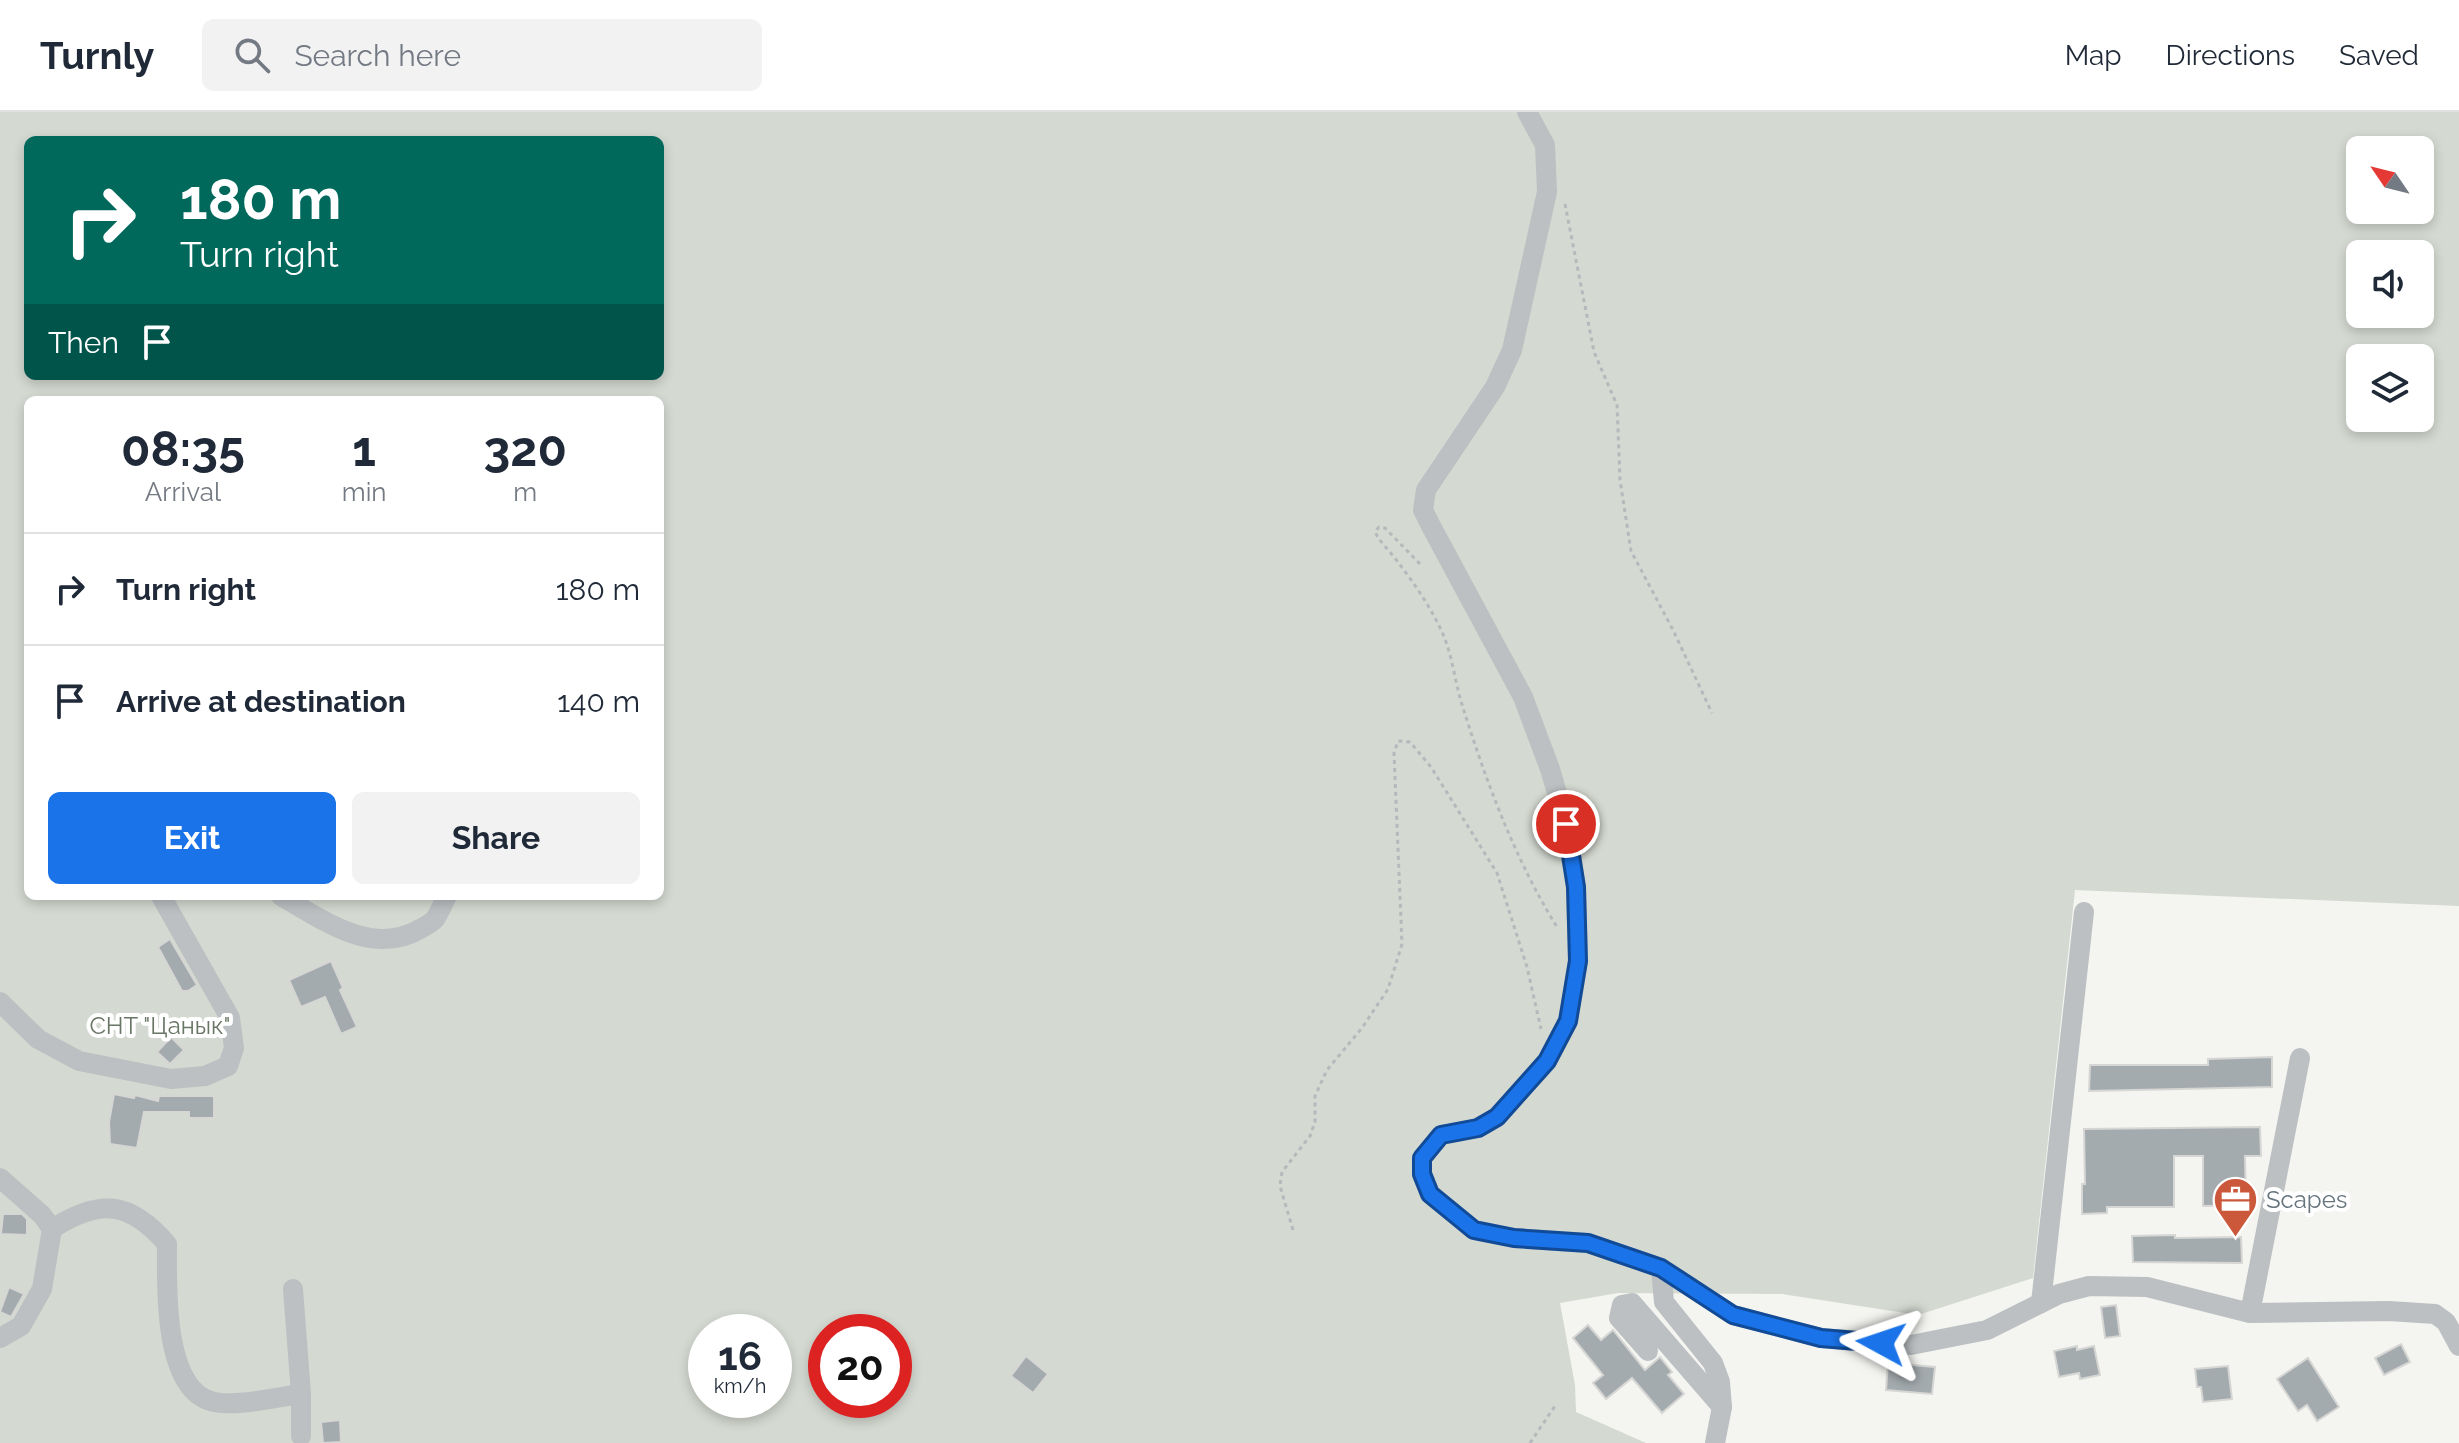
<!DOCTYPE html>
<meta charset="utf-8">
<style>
:root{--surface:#fff;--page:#f2f2f3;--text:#1f2937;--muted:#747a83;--line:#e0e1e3;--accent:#1a73e8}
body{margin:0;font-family:Raleway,sans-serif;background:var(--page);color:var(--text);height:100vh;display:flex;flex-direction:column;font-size:30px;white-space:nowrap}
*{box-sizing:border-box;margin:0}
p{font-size:26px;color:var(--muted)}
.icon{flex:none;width:44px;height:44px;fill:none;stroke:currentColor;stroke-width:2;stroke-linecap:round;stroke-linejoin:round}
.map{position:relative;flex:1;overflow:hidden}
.side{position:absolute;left:24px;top:284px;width:640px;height:504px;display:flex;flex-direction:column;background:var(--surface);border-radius:12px;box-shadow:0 4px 12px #0003}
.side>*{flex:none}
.banner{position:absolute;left:24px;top:24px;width:640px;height:244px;border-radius:12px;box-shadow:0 4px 12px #0003;background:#00695c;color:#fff;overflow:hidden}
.needle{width:52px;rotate:305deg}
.fabs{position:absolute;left:2346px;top:24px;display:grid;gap:16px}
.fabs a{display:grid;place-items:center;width:88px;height:88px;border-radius:12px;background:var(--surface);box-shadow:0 4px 12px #0003;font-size:40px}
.speed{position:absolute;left:688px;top:1202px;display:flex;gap:16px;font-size:40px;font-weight:700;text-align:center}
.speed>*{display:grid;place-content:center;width:104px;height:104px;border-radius:50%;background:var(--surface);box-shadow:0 4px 12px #0003;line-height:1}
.speed small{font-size:20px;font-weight:400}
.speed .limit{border:12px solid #d22;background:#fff;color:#111}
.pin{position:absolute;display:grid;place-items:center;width:68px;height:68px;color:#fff;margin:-34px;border:4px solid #fff;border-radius:50%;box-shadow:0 2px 8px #0007}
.me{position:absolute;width:88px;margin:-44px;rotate:275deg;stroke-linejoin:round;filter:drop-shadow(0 0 6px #0008)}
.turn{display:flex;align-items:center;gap:28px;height:168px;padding:0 24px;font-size:36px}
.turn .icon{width:104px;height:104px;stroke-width:2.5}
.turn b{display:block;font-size:56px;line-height:68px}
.then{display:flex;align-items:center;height:76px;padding:0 24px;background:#0003;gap:16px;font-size:30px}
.eta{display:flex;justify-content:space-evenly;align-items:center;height:136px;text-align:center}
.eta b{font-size:48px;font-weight:700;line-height:56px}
.button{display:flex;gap:16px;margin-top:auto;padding:16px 24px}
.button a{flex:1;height:92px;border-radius:12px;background:var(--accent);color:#fff;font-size:32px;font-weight:700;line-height:92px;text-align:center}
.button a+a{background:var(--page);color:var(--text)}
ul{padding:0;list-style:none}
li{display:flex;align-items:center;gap:24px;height:112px;padding:0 24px;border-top:2px solid var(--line)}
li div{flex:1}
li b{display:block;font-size:30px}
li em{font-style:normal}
header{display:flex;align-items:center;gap:48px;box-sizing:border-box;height:112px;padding:0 40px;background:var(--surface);border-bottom:2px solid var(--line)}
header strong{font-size:38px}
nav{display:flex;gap:44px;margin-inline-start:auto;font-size:28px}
.search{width:560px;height:72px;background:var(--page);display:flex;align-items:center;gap:20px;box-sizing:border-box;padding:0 28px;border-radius:12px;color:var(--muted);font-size:30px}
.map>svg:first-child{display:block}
.green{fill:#d4d9d1;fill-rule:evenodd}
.building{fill:#a4abaf;stroke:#d6d6d4;stroke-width:2}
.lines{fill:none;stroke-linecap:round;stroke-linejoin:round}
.path{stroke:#b6b9bb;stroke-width:3;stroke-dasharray:4 4;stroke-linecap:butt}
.minor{stroke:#bcc0c2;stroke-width:20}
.route-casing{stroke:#114b97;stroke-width:20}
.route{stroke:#1a73e8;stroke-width:14}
.labels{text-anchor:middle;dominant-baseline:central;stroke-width:8;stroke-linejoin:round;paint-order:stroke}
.park-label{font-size:24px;fill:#697665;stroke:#fff}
.poi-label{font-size:24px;fill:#67757e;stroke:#fff;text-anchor:start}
</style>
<header>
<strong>Turnly</strong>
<div class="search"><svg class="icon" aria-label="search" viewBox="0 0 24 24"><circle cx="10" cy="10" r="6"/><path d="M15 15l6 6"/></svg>Search here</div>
<nav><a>Map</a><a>Directions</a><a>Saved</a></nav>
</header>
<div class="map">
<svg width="2459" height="1331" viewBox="0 0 2459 1331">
<rect width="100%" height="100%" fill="#f4f4f1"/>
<!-- green -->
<path class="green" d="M 0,0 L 2459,0 L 2459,794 L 2075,778 L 2033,1166 L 1918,1203 L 1782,1182 L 1618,1181 L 1560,1191 L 1575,1273 L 1576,1300 L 1646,1331 L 0,1331 ZM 28,28 L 660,28 L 660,264 L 28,264 ZM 2360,38 L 2420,38 L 2420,98 L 2360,98 ZM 2360,142 L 2420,142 L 2420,202 L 2360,202 ZM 2360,246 L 2420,246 L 2420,306 L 2360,306 ZM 28,288 L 660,288 L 660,784 L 28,784 ZM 706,1220 L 774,1220 L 774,1288 L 706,1288 ZM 826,1220 L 894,1220 L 894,1288 L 826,1288 Z"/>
<!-- building -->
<g class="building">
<polygon points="170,827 197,873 188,879 182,879 158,835"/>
<polygon points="331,849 343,876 340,878 357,915 341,922 325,885 301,895 289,868"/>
<polygon points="171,925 184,938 170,952 157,940"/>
<polygon points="2272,945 2272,975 2089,979 2090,953 2208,953 2208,947"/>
<polygon points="114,982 134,986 135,983 158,989 159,984 214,984 214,1006 189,1006 189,1000 144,1000 137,1036 110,1032 109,1010"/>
<polygon points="2260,1015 2261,1044 2245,1044 2246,1093 2203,1094 2203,1044 2174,1044 2174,1095 2107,1095 2107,1101 2082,1102 2082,1072 2085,1072 2084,1017"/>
<polygon points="3,1102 22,1102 27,1107 27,1123 1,1122"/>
<polygon points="2175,1123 2175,1126 2241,1125 2242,1151 2133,1150 2132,1124"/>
<polygon points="9,1175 24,1182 11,1205 0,1200"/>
<polygon points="2116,1193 2120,1224 2105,1226 2101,1195"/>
<polygon points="1588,1213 1601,1228 1613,1218 1645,1258 1660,1245 1672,1260 1668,1263 1684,1282 1662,1301 1632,1266 1606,1287 1593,1271 1603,1263 1573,1226"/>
<polygon points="2401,1232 2410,1250 2384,1263 2375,1246"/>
<polygon points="2077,1234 2077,1238 2094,1234 2100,1263 2080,1267 2079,1261 2059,1265 2054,1239"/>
<polygon points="1026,1244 1048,1262 1033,1281 1011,1264"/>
<polygon points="2308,1246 2339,1295 2317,1309 2307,1293 2298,1299 2277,1267"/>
<polygon points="1888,1251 1935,1255 1932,1282 1886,1278"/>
<polygon points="2228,1254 2232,1287 2203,1290 2201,1275 2197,1275 2195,1257"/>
<polygon points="340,1308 341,1330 323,1331 321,1310"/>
</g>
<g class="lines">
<!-- path -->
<g class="path">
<polyline points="1565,92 1594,240 1617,293 1620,368 1631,439 1673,518 1712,601"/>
<path d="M 1420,452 L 1385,416 L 1379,415 L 1375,420 C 1381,432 1390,439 1397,449 C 1415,472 1434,500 1445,527 C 1452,546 1455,567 1460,586 C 1484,664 1514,746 1557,815"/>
<polyline points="1293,1118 1280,1074 1282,1060 1310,1024 1315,1010 1315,984 1327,958 1362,916 1388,877 1402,832 1394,641 1398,629 1410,630 1431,655 1497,761 1527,855 1541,917"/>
<polyline points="1530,1331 1555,1294"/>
</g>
<!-- minor -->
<g class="minor">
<polyline points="1527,0 1545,33 1547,80 1512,238 1495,275 1426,378 1423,398 1431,414 1523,585 1550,657 1566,712 1576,775 1578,849 1568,909 1547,949 1497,1005 1478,1016 1441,1023 1422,1046 1422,1062 1430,1082 1474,1118 1514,1126 1588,1131 1661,1156 1733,1203 1821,1226 1911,1233 1987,1218 2059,1182 2089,1174 2147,1175 2250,1201 2389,1199 2435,1202 2446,1210 2459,1234"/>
<path d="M 281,784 C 323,808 372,845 420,817 C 425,814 432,811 435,807 C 440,800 443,791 447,784"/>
<polyline points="0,890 38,927 79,949 171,967 205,964 228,954 234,936 230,906 161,784"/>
<polyline points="0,1066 42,1103 52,1117 42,1177 21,1214 0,1226"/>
<path d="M 52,1117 C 100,1086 130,1089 167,1132 C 167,1172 162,1279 214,1290 C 238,1295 276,1285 301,1282"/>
<polyline points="1661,1156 1664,1190 1713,1251 1720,1270 1722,1295 1715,1331"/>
<polyline points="293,1177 301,1282 301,1324"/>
<polyline points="2041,1191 2084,800"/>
<polyline points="2250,1201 2300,946"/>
<polyline points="1648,1239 1619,1206 1622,1193 1632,1191 1722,1295"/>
</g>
</g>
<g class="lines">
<defs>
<polyline id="route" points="1566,712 1576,775 1578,849 1568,909 1547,949 1497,1005 1478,1016 1441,1023 1422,1046 1422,1062 1430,1082 1474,1118 1514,1126 1588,1131 1661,1156 1733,1203 1821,1226 1881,1231"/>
</defs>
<!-- route casing -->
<use href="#route" class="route-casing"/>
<!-- route -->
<use href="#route" class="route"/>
</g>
<!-- icons -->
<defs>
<symbol id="office-pin" viewBox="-11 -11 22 30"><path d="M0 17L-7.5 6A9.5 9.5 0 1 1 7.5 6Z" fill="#cb583a" stroke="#fff"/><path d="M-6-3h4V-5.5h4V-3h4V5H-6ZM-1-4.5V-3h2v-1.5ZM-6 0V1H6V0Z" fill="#fff"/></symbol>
</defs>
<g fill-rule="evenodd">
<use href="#office-pin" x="2210" y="1062" width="51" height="69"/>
</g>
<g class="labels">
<!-- park labels -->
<g class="park-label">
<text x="160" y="913">СНТ "Цанык"</text>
</g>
<!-- poi labels -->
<g class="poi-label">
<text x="2266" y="1087">Scapes</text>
</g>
</g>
</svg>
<div class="fabs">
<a><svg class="needle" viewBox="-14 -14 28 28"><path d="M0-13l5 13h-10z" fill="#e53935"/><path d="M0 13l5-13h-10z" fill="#747a83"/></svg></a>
<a><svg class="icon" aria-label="sound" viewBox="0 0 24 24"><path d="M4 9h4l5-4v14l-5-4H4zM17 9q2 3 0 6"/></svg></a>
<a><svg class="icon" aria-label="layers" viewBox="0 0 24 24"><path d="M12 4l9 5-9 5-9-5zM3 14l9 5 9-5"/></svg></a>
</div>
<div class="speed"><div>16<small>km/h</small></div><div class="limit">20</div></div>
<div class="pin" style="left:1566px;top:712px;background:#d93025"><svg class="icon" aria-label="arrive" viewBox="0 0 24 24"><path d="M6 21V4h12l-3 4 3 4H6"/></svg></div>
<svg class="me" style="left:1881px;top:1231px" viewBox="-20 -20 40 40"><path d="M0-17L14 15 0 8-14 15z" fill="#1a73e8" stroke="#fff" stroke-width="4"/></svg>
<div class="banner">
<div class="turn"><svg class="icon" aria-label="right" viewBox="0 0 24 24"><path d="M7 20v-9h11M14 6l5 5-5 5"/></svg><div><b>180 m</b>Turn right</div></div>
<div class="then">Then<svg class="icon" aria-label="arrive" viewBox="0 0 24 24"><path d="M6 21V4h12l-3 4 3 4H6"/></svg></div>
</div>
<section class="side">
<div class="eta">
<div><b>08:35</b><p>Arrival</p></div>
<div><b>1</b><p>min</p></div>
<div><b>320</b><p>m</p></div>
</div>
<ul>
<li><svg class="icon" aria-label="right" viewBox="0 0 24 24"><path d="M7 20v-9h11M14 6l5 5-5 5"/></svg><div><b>Turn right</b></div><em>180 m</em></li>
<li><svg class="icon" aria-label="arrive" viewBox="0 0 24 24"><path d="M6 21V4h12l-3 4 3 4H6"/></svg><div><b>Arrive at destination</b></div><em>140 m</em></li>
</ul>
<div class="button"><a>Exit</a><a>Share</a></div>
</section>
</div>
